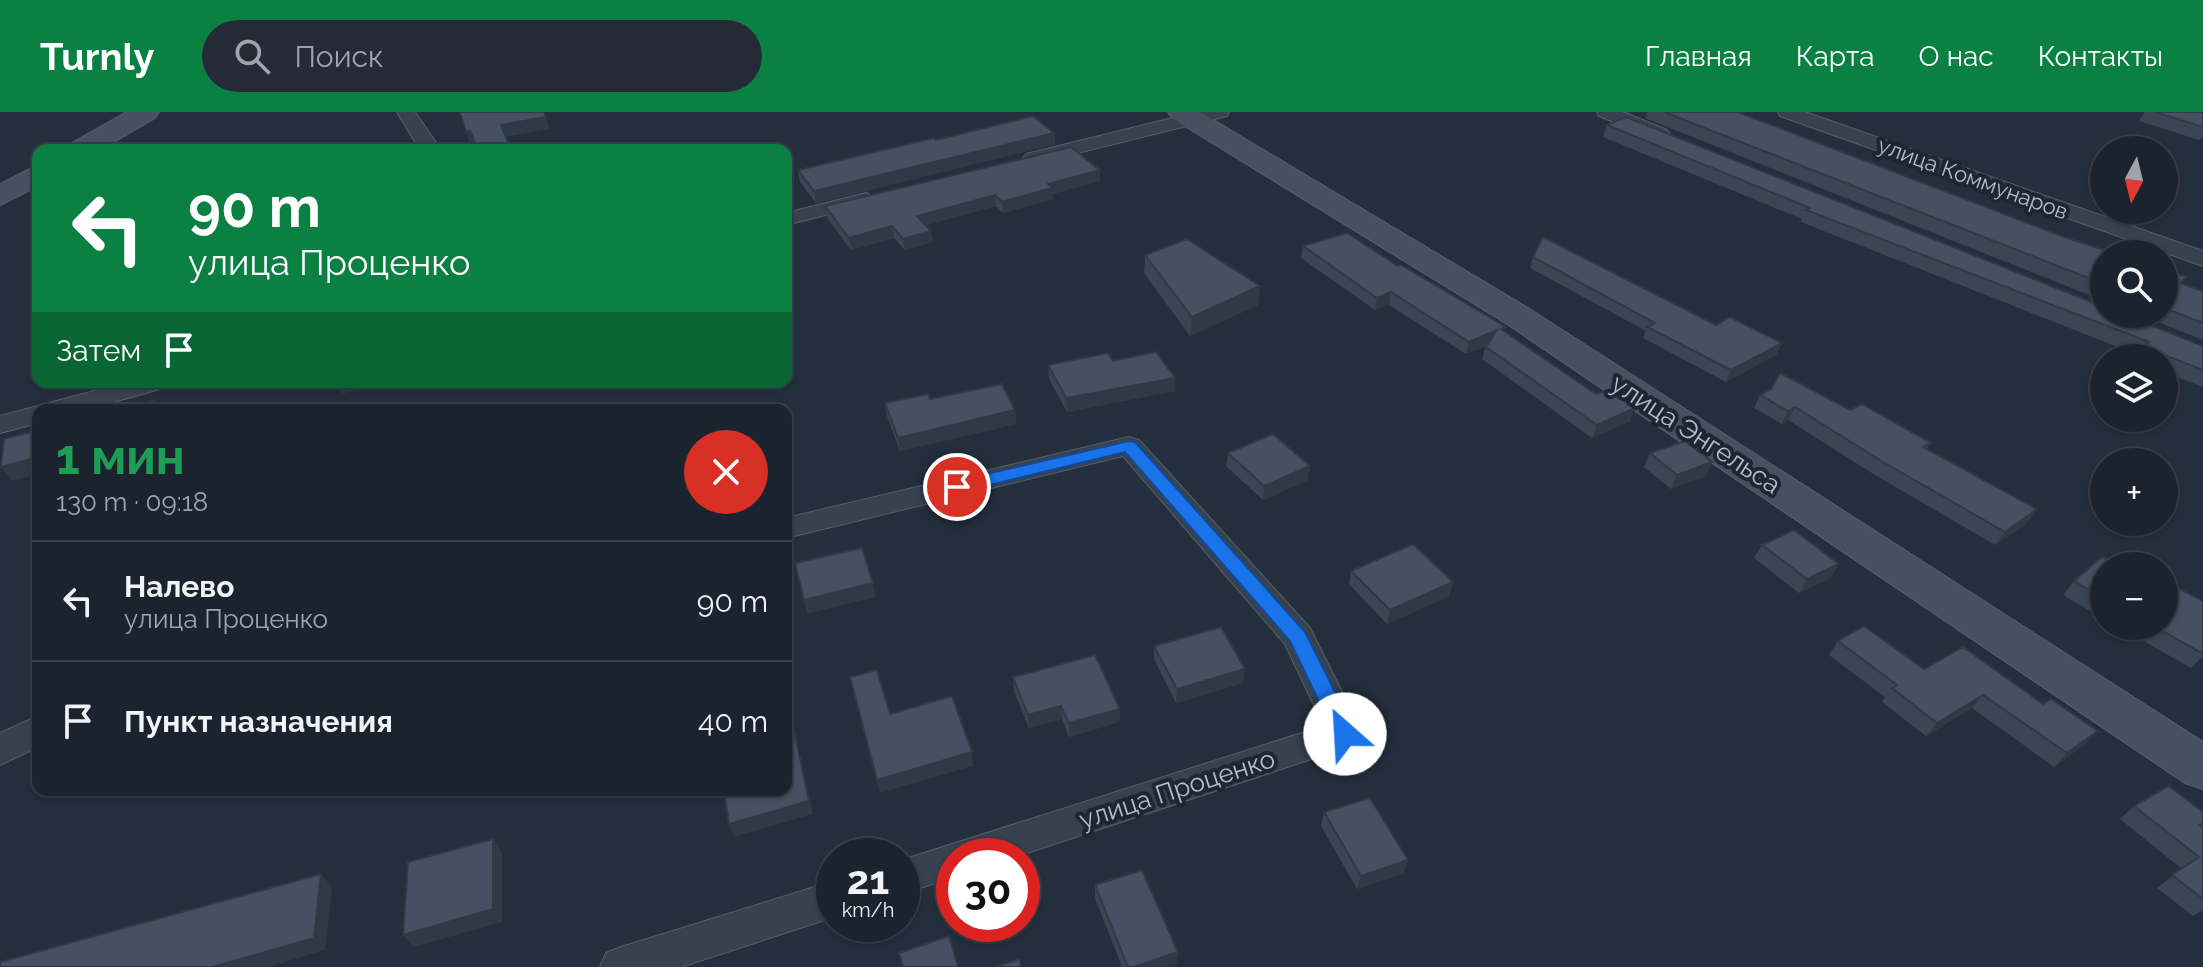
<!DOCTYPE html>
<html lang="ru">
<meta charset="utf-8">
<style>
:root{--surface:#1b232e;--page:#242b36;--text:#f1f3f6;--muted:#a0a4aa;--line:#39404a;--accent:#0b8043}
body{margin:0;font-family:Raleway,sans-serif;background:var(--page);color:var(--text);height:100vh;display:flex;flex-direction:column;font-size:30px;white-space:nowrap}
*{box-sizing:border-box;margin:0}
p{font-size:26px;color:var(--muted)}
.icon{flex:none;width:44px;height:44px;fill:none;stroke:currentColor;stroke-width:2;stroke-linecap:round;stroke-linejoin:round}
.map{position:relative;flex:1;overflow:hidden}
.drawer{position:absolute;left:32px;top:292px;width:760px;height:392px;display:flex;flex-direction:column;background:var(--surface);border-radius:16px;box-shadow:0 2px 6px #0004,0 0 0 2px var(--line)}
.drawer>*{flex:none}
.banner{position:absolute;left:32px;top:32px;width:760px;height:244px;border-radius:16px;box-shadow:0 2px 6px #0004,0 0 0 2px var(--line);background:#0b8043;color:#fff;overflow:hidden}
.needle{width:52px;rotate:187deg}
.buttons{position:absolute;left:2090px;top:24px;display:grid;gap:16px}
.buttons a{display:grid;place-items:center;width:88px;height:88px;border-radius:50%;background:var(--surface);box-shadow:0 2px 6px #0004,0 0 0 2px var(--line);font-size:40px}
.speed{position:absolute;left:816px;top:726px;display:flex;gap:16px;font-size:40px;font-weight:700;text-align:center}
.speed>*{display:grid;place-content:center;width:104px;height:104px;border-radius:50%;background:var(--surface);box-shadow:0 2px 6px #0004,0 0 0 2px var(--line);line-height:1}
.speed small{font-size:20px;font-weight:400}
.speed .limit{border:12px solid #d22;background:#fff;color:#111}
.pin{position:absolute;display:grid;place-items:center;width:68px;height:68px;color:#fff;margin:-34px;border:4px solid #fff;border-radius:50%;box-shadow:0 2px 8px #0007}
.me{position:absolute;width:88px;margin:-44px;rotate:334deg;stroke-linejoin:round;filter:drop-shadow(0 0 6px #0008)}
.turn{display:flex;align-items:center;gap:28px;height:168px;padding:0 24px;font-size:36px}
.turn .icon{width:104px;height:104px;stroke-width:2.5}
.turn b{display:block;font-size:56px;line-height:68px}
.then{display:flex;align-items:center;height:76px;padding:0 24px;background:#0003;gap:16px;font-size:30px}
.round{display:grid;place-items:center;flex:none;width:84px;height:84px;border-radius:42px;background:var(--page)}
.head{display:flex;align-items:center;justify-content:space-between;height:136px;padding:0 24px}
h1{font-size:48px;font-weight:700;line-height:60px;color:#1e9e55}
ul{padding:0;list-style:none}
li{display:flex;align-items:center;gap:24px;height:120px;padding:0 24px;border-top:2px solid var(--line)}
li div{flex:1}
li b{display:block;font-size:30px}
li em{font-style:normal}
header{display:flex;align-items:center;gap:48px;box-sizing:border-box;height:112px;padding:0 40px;background:var(--accent);color:#fff}
header strong{font-size:38px}
nav{display:flex;gap:44px;margin-inline-start:auto;font-size:28px}
.search{width:560px;height:72px;background:var(--page);display:flex;align-items:center;gap:20px;box-sizing:border-box;padding:0 28px;border-radius:44px;color:var(--muted);font-size:30px}
.map>svg:first-child{display:block}
.lines{fill:none;stroke-linecap:round;stroke-linejoin:round}
.street-casing{stroke:#565f6c;stroke-width:2}
.secondary-casing{stroke:#565f6c;stroke-width:2}
.street{fill:#38414e;fill-rule:evenodd}
.secondary{fill:#465061;fill-rule:evenodd}
.wall{fill:#3b4654}
.shaded-wall{fill:#303945}
.building{fill:#455162;stroke:#303945;stroke-width:2}
.route{fill:#1a73e8;stroke:#114b97;stroke-width:2}
.labels{text-anchor:middle;dominant-baseline:central;stroke-width:8;stroke-linejoin:round;paint-order:stroke}
.far-street-label{font-size:22px;fill:#b4bcc9;stroke:#1d2633}
.street-label{font-size:26px;fill:#b4bcc9;stroke:#1d2633}
</style>
<header>
<strong>Turnly</strong>
<div class="search"><svg class="icon" aria-label="search" viewBox="0 0 24 24"><circle cx="10" cy="10" r="6"/><path d="M15 15l6 6"/></svg>Поиск</div>
<nav><a>Главная</a><a>Карта</a><a>О нас</a><a>Контакты</a></nav>
</header>
<div class="map">
<svg width="2203" height="855" viewBox="0 0 2203 855">
<rect width="100%" height="100%" fill="#242f3e"/>
<g class="lines">
<defs>
<g id="street">
<polygon points="397,0 415,0 441,38 420,38"/>
<polygon points="1197,0 1229,0 1227,4 1033,52 1023,46 1026,42"/>
<polygon points="1597,0 1623,0 1667,18 1670,22 1660,28 1653,26 1599,4"/>
<polygon points="1778,0 1805,0 2203,139 2203,154 1780,4"/>
<polygon points="866,81 877,87 873,91 786,113 786,101"/>
<polygon points="128,270 171,270 167,275 85,298 38,298 38,311 0,321 0,304"/>
<polygon points="1129,325 1139,328 1310,516 1363,622 1357,632 1018,744 954,744 954,765 902,782 902,748 1324,614 1285,532 1123,344 786,426 786,406"/>
<polygon points="38,604 38,635 0,653 0,621"/>
<polygon points="834,769 834,805 681,855 600,855 606,841 621,835"/>
</g>
<g id="secondary">
<polygon points="127,0 159,0 155,6 100,38 66,38 70,32"/>
<polygon points="1168,0 1200,0 1531,198 2203,630 2203,677 2185,671 1507,212 1172,6"/>
<polygon points="38,53 38,74 0,93 0,72"/>
</g>
</defs>
<!-- street casing -->
<use href="#street" class="street-casing"/>
<!-- secondary casing -->
<use href="#secondary" class="secondary-casing"/>
<!-- street -->
<use href="#street" class="street"/>
<!-- secondary -->
<use href="#secondary" class="secondary"/>
</g>
<!-- wall -->
<g class="wall">
<polygon points="1647,0 1738,0 2064,125 2104,142 2104,189 1645,6"/>
<polygon points="2145,0 2203,0 2203,25 2199,28 2139,9"/>
<polygon points="1607,13 2203,234 2203,275 2164,260 2164,246 2136,246 2138,243 1801,110 1802,107 1603,25"/>
<polygon points="1054,21 1055,32 816,91 800,70 798,58 936,28"/>
<polygon points="1100,58 1100,69 1052,82 1053,87 1003,101 996,94 926,113 933,130 905,138 894,126 851,138 827,106 825,94"/>
<polygon points="1303,134 1398,154 1504,219 1630,309 1592,326 1482,247 1486,234 1466,242 1389,193 1375,198 1301,146"/>
<polygon points="1145,143 1260,174 1258,193 1190,224 1144,161"/>
<polygon points="1533,145 1716,213 1782,231 1776,243 1726,270 1643,226 1646,219 1530,156"/>
<polygon points="2164,158 2182,171 2203,179 2203,228 2138,202 2164,202"/>
<polygon points="1048,253 1175,266 1175,279 1067,300 1049,267"/>
<polygon points="1760,283 1850,298 1931,331 1927,337 2027,411 1995,433 1875,363 1788,308 1782,312 1754,296"/>
<polygon points="930,287 1015,298 1016,312 900,339 887,304 885,291"/>
<polygon points="1228,341 1310,354 1308,368 1263,388 1226,354"/>
<polygon points="1650,341 1712,350 1706,364 1671,377 1644,355"/>
<polygon points="1762,433 1831,466 1799,481 1754,446"/>
<polygon points="2104,454 2104,507 2063,483 2074,469"/>
<polygon points="1351,459 1453,470 1449,484 1387,512 1349,472"/>
<polygon points="2203,489 2203,544 2191,556 2117,514 2164,514"/>
<polygon points="1838,529 1924,557 2043,592 2098,619 2085,632 2054,655 1972,596 1926,624 1882,590 1885,585 1829,543"/>
<polygon points="1154,534 1245,557 1243,571 1176,591 1154,547"/>
<polygon points="1013,565 1120,597 1119,610 1069,625 1062,607 1029,616 1014,579"/>
<polygon points="2134,694 2203,700 2203,798 2193,804 2157,776 2182,757 2120,707"/>
<polygon points="1324,700 1404,761 1357,777 1321,714"/>
<polygon points="1095,773 1178,840 1176,852 1168,855 1122,855 1095,786"/>
</g>
<!-- shaded-wall -->
<g class="shaded-wall">
<polygon points="546,5 550,17 505,25 501,13"/>
<polygon points="470,19 475,31 470,32 466,20"/>
<polygon points="1054,21 1055,32 816,91 814,79"/>
<polygon points="1100,58 1100,69 1052,82 1053,87 1003,101 1002,90 1048,72"/>
<polygon points="995,83 996,94 918,115 917,104"/>
<polygon points="892,114 894,126 851,138 849,126"/>
<polygon points="931,119 933,130 905,138 903,127"/>
<polygon points="1260,174 1258,193 1190,224 1192,205"/>
<polygon points="1391,180 1389,193 1375,198 1377,186"/>
<polygon points="1497,218 1494,231 1466,242 1469,230"/>
<polygon points="1782,231 1776,243 1726,270 1731,258"/>
<polygon points="1175,266 1175,279 1067,300 1066,286"/>
<polygon points="336,270 384,270 342,282"/>
<polygon points="154,289 161,298 154,298"/>
<polygon points="1795,295 1788,308 1782,312 1788,299"/>
<polygon points="1635,296 1630,309 1592,326 1597,313"/>
<polygon points="1015,298 1016,312 900,339 898,326"/>
<polygon points="38,345 38,362 12,369 1,355"/>
<polygon points="1712,350 1706,364 1671,377 1677,363"/>
<polygon points="1310,354 1308,368 1263,388 1264,374"/>
<polygon points="2037,397 2027,411 1995,433 2005,420"/>
<polygon points="1839,452 1831,466 1799,481 1807,467"/>
<polygon points="1453,470 1449,484 1387,512 1390,498"/>
<polygon points="873,471 876,485 807,502 804,488"/>
<polygon points="1245,557 1243,571 1176,591 1177,577"/>
<polygon points="1983,583 1972,596 1926,624 1937,611"/>
<polygon points="1061,594 1062,607 1029,616 1028,603"/>
<polygon points="1120,597 1119,610 1069,625 1069,611"/>
<polygon points="794,618 813,702 734,725 729,712"/>
<polygon points="2098,619 2085,632 2054,655 2067,641"/>
<polygon points="972,640 973,654 880,681 877,668"/>
<polygon points="199,678 225,678 203,683"/>
<polygon points="493,727 502,740 502,810 414,835 403,823"/>
<polygon points="1408,748 1404,761 1357,777 1361,764"/>
<polygon points="321,762 332,775 325,838 268,855 213,855"/>
<polygon points="1178,840 1176,852 1168,855 1134,855"/>
</g>
<!-- building -->
<g class="building">
<polygon points="460,0 544,0 546,5 501,13 511,38 478,38 470,19 466,20"/>
<polygon points="1664,0 1738,0 2064,125 2116,142 2104,142 2104,172"/>
<polygon points="2155,0 2203,0 2203,15"/>
<polygon points="1033,4 1054,21 814,79 798,58 934,26 936,28"/>
<polygon points="1626,5 2104,195 2104,202 2123,202 2203,234 2203,258 2144,235 2149,230 1806,98 1810,96 1607,13"/>
<polygon points="1071,35 1100,58 1048,72 1052,76 1002,90 995,83 917,104 931,119 903,127 892,114 849,126 825,94"/>
<polygon points="1347,121 1398,154 1401,153 1506,215 1501,217 1596,282 1607,278 1635,296 1597,313 1486,235 1497,218 1469,230 1391,180 1377,186 1303,134"/>
<polygon points="1543,125 1716,213 1730,205 1782,231 1731,258 1647,215 1655,211 1533,145"/>
<polygon points="1187,127 1260,174 1192,205 1145,143"/>
<polygon points="2164,158 2186,165 2180,171 2203,179 2203,211 2164,196"/>
<polygon points="1156,240 1175,266 1066,286 1048,253 1108,241 1113,249"/>
<polygon points="1780,261 1850,298 1862,292 1931,331 1923,335 2037,397 2005,420 1883,350 1795,295 1788,299 1760,283 1771,277"/>
<polygon points="1002,272 1015,298 898,326 885,291 928,282 930,287"/>
<polygon points="154,289 154,298 123,298 123,297"/>
<polygon points="38,318 38,345 1,355 4,327"/>
<polygon points="1273,322 1310,354 1264,374 1228,341"/>
<polygon points="1685,329 1712,350 1677,363 1650,341"/>
<polygon points="1794,418 1839,452 1807,467 1762,433"/>
<polygon points="1413,432 1453,470 1390,498 1351,459"/>
<polygon points="862,436 873,471 804,488 795,451"/>
<polygon points="2102,445 2120,454 2104,454 2104,486 2074,469"/>
<polygon points="2168,471 2203,489 2203,542 2154,514 2164,514 2164,474"/>
<polygon points="1864,514 1924,557 1963,535 2043,592 2051,587 2098,619 2067,641 1983,583 1937,611 1892,576 1897,573 1838,529"/>
<polygon points="1221,515 1245,557 1177,577 1154,534"/>
<polygon points="1095,543 1120,597 1069,611 1061,594 1028,603 1013,565"/>
<polygon points="877,558 890,602 952,584 972,640 877,668 850,565"/>
<polygon points="794,618 809,689 729,712 724,678 786,678 786,620"/>
<polygon points="2169,674 2203,700 2203,711 2200,713 2203,715 2203,787 2172,763 2199,745 2134,694"/>
<polygon points="1370,686 1408,748 1361,764 1324,700"/>
<polygon points="493,727 493,797 403,823 408,750"/>
<polygon points="1142,758 1178,840 1134,855 1128,855 1095,773"/>
<polygon points="321,762 314,826 213,855 0,855 0,850"/>
<polygon points="949,824 958,855 903,855 899,841"/>
<polygon points="1019,847 1022,855 995,855"/>
</g>
<!-- route -->
<polygon class="route" points="1129,329 1135,330 1305,520 1356,622 1353,629 1345,631 1338,629 1290,529 1125,340 957,381 949,375 957,369"/>
<g class="labels">
<!-- far-street labels -->
<g class="far-street-label">
<text transform="translate(1973 66) rotate(20)">улица Коммунаров</text>
</g>
<!-- street labels -->
<g class="street-label">
<text transform="translate(1696 322) rotate(33)">улица Энгельса</text>
<text transform="translate(1177 677) rotate(-18)">улица Проценко</text>
</g>
</g>
</svg>
<div class="buttons">
<a><svg class="needle" viewBox="-14 -14 28 28"><path d="M0-13l5 13h-10z" fill="#e53935"/><path d="M0 13l5-13h-10z" fill="#a0a4aa"/></svg></a>
<a><svg class="icon" aria-label="search" viewBox="0 0 24 24"><circle cx="10" cy="10" r="6"/><path d="M15 15l6 6"/></svg></a>
<a><svg class="icon" aria-label="layers" viewBox="0 0 24 24"><path d="M12 4l9 5-9 5-9-5zM3 14l9 5 9-5"/></svg></a>
<a>+</a>
<a>−</a>
</div>
<div class="speed"><div>21<small>km/h</small></div><div class="limit">30</div></div>
<div class="pin" style="left:957px;top:375px;background:#d93025"><svg class="icon" aria-label="arrive" viewBox="0 0 24 24"><path d="M6 21V4h12l-3 4 3 4H6"/></svg></div>
<svg class="me" style="left:1345px;top:622px" viewBox="-20 -20 40 40"><circle r="19" fill="#fff"/><path d="M0-13L10 11 0 6-10 11z" fill="#1a73e8"/></svg>
<div class="banner">
<div class="turn"><svg class="icon" aria-label="left" viewBox="0 0 24 24"><path d="M17 20v-9H6M10 6l-5 5 5 5"/></svg><div><b>90 m</b>улица Проценко</div></div>
<div class="then">Затем<svg class="icon" aria-label="arrive" viewBox="0 0 24 24"><path d="M6 21V4h12l-3 4 3 4H6"/></svg></div>
</div>
<section class="drawer">
<div class="head"><div><h1>1 мин</h1><p>130 m · 09:18</p></div><a class="round" style="background:#d93025;color:#fff"><svg class="icon" aria-label="close" viewBox="0 0 24 24"><path d="M6 6l12 12M18 6L6 18"/></svg></a></div>
<ul>
<li><svg class="icon" aria-label="left" viewBox="0 0 24 24"><path d="M17 20v-9H6M10 6l-5 5 5 5"/></svg><div><b>Налево</b><p>улица Проценко</p></div><em>90 m</em></li>
<li><svg class="icon" aria-label="arrive" viewBox="0 0 24 24"><path d="M6 21V4h12l-3 4 3 4H6"/></svg><div><b>Пункт назначения</b></div><em>40 m</em></li>
</ul>
</section>
</div>
